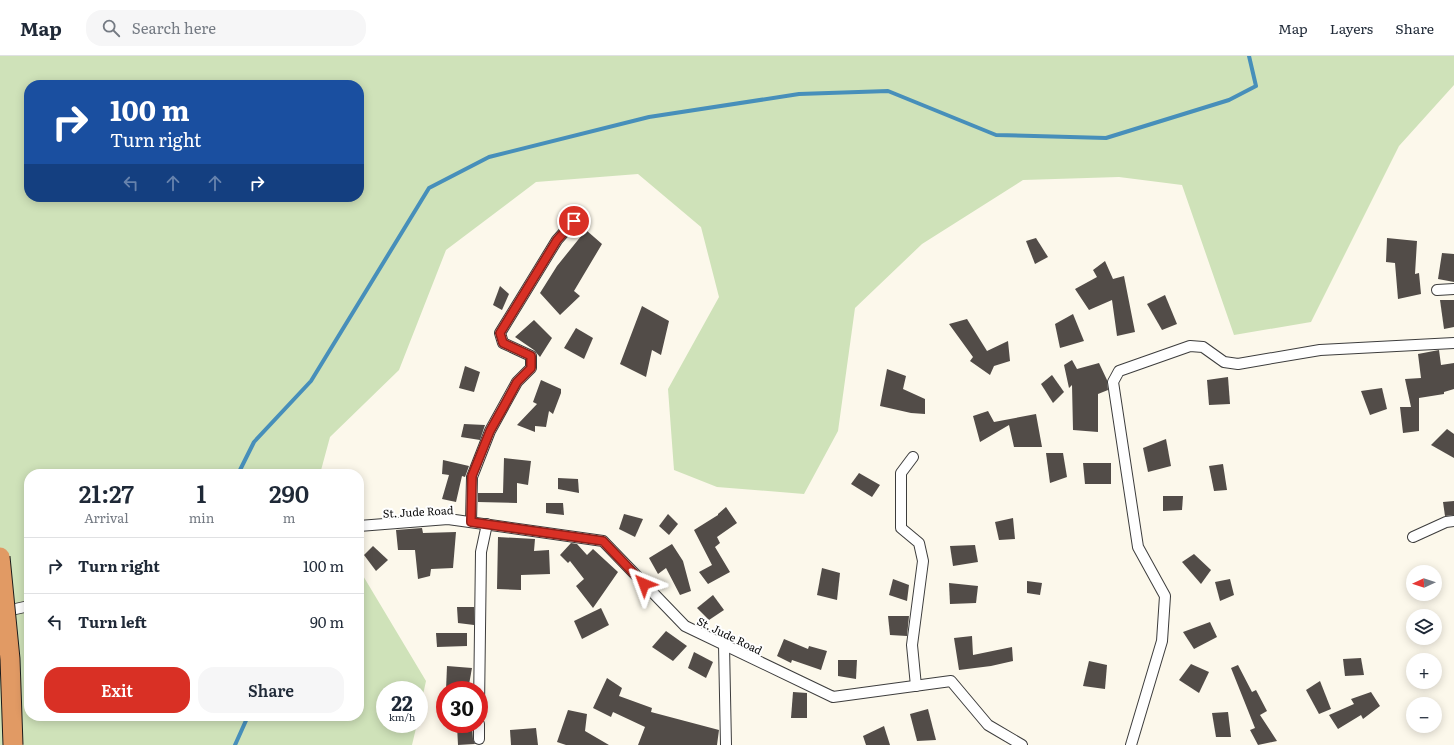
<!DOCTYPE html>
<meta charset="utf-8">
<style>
:root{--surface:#fff;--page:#f6f6f7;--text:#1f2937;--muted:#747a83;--line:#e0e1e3;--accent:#d93025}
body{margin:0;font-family:Literata,serif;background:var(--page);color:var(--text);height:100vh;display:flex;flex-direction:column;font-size:15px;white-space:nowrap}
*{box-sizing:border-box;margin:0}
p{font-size:13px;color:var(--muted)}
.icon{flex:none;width:22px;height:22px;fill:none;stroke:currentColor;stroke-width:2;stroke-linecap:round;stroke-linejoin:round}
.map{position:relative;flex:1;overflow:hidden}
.panel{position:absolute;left:24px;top:413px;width:340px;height:252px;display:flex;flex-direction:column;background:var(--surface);border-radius:16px;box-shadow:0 2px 10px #0003}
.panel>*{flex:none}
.banner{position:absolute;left:24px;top:24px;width:340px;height:122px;border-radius:16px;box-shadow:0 2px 10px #0003;background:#1a4fa0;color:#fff;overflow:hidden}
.needle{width:26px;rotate:267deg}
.controls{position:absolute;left:1406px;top:509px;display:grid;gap:8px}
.controls a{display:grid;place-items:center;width:36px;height:36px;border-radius:50%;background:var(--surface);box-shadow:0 2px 10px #0003;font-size:20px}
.speed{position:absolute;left:376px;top:625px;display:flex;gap:8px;font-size:20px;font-weight:700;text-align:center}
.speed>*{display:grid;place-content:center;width:52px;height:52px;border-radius:50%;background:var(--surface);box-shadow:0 2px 10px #0003;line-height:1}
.speed small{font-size:10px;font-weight:400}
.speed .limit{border:6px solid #d22;background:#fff;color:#111}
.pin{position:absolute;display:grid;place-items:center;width:34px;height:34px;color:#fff;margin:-17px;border:2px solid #fff;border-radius:50%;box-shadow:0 1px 4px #0007}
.me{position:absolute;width:44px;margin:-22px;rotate:316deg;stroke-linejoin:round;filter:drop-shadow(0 0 3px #0008)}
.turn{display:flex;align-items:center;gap:14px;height:84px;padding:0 20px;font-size:18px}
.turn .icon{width:52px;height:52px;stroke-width:2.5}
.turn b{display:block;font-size:28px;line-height:34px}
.lanes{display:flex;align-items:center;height:38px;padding:0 20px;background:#0003;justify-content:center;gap:20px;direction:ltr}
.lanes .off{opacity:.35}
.eta{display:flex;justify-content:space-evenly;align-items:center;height:68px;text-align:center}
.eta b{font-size:24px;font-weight:600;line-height:28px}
.button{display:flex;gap:8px;margin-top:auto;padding:8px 20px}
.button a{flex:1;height:46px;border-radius:16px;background:var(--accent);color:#fff;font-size:16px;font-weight:600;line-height:46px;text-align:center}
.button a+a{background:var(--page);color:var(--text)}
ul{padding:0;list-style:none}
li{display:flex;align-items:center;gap:12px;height:56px;padding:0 20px;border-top:1px solid var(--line)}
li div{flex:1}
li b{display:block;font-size:15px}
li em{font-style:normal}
header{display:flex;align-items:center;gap:24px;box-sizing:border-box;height:56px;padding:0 20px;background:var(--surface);border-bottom:1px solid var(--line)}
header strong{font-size:19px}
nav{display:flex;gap:22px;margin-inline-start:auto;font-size:14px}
.search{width:280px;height:36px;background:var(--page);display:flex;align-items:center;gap:10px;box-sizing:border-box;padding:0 14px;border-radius:16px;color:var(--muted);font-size:15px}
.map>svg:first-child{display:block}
.green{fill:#cfe2b9;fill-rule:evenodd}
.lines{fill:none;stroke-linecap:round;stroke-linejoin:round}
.stream{stroke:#478fba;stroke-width:4}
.building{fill:#524c48}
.street-casing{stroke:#3d3d3d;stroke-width:12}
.street{stroke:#fff;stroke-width:10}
.highway-bridge-casing{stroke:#1b1b1b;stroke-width:21;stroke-linecap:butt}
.highway-bridge{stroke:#e19a64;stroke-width:19}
.route-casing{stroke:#8d1f18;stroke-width:10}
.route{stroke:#d93025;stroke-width:7}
.labels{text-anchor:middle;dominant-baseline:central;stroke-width:4;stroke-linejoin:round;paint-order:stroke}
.street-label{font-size:11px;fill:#0a0a0a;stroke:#fff}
</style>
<header>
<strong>Map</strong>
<div class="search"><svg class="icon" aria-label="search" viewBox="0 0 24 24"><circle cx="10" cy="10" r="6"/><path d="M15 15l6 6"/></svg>Search here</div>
<nav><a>Map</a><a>Layers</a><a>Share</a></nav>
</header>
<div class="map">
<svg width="1454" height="689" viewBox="0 0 1454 689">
<rect width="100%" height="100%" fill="#fcf8eb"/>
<!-- green -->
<path class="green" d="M 0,0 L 1454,0 L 1454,29 L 1399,90 L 1311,266 L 1234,279 L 1182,129 L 1119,121 L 1023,124 L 922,188 L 855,252 L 838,375 L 804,438 L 717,431 L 674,414 L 668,333 L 719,241 L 701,171 L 638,118 L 536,126 L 446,194 L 399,314 L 330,381 L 320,418 L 29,418 L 29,660 L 359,660 L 359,513 L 426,625 L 419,657 L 419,634 L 385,634 L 385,668 L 417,668 L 412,689 L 0,689 ZM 29,29 L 359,29 L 359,141 L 29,141 Z"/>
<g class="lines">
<!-- stream -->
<g class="stream">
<polyline points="238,418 254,386 311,325 429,132 489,101 649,61 799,38 888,35 996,79 1106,82 1229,44 1256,30 1249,0"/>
<polyline points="235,689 248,660"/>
</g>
</g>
<!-- building -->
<g class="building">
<polygon points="586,174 602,188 574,235 580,240 560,259 540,237 557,210"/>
<polygon points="1036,182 1048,201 1035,208 1026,185"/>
<polygon points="1387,182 1417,185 1415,218 1419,217 1421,238 1398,243 1395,207 1386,206"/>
<polygon points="1442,197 1454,198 1454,226 1438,223"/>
<polygon points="1105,205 1113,223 1124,220 1135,276 1117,280 1112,244 1089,254 1075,233 1097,221 1093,214"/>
<polygon points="500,230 509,238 502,254 493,249"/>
<polygon points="1165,239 1177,268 1162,274 1147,248"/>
<polygon points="1440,244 1454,244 1454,271 1444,273"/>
<polygon points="642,250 669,265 661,299 652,294 646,321 620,308"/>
<polygon points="1073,258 1084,285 1060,292 1055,268"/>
<polygon points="967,263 987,295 1008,285 1010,305 994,310 990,319 970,305 973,301 949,268"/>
<polygon points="534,264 552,282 540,301 534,294 515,281"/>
<polygon points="576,272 593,282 584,303 564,292"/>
<polygon points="1439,294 1441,309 1454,307 1454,333 1444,336 1444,338 1419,342 1419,375 1403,377 1400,351 1411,351 1405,323 1421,322 1418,298"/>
<polygon points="1072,304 1077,313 1099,307 1107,324 1108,334 1098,338 1098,376 1073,374 1072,329 1069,332 1064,309"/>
<polygon points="465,310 480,316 474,336 459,332"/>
<polygon points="887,313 906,320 903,333 925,343 925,358 911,357 880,350"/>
<polygon points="1052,319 1064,336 1053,347 1041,328"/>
<polygon points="1228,321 1230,348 1209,349 1207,324"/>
<polygon points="541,324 561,333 561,337 553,358 549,355 546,371 535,370 535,376 517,369 537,348 533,346"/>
<polygon points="1382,332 1387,353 1370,359 1361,335"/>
<polygon points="988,355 994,366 1036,358 1042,391 1014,391 1009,369 980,386 973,360"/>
<polygon points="464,368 485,369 480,384 461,381"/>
<polygon points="1447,373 1454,378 1454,402 1431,389"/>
<polygon points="1166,383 1171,410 1148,416 1143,392"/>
<polygon points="1046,397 1063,397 1067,421 1050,427"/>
<polygon points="504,402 531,405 528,429 517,427 517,447 478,446 478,437 503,437"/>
<polygon points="443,404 469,410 465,421 462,420 456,446 442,443 449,419 442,418"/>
<polygon points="1083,407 1111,407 1111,428 1085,428"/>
<polygon points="1223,408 1227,434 1214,435 1209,410"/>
<polygon points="859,417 880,429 872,441 851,428"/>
<polygon points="558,422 578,423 579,437 558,433"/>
<polygon points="1163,440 1183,440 1182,454 1163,455"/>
<polygon points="1454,445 1454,459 1445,460 1443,446"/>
<polygon points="546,447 563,447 564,459 546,457"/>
<polygon points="726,451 737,467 717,481 720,487 715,491 730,516 708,528 699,516 712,509 694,474 718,459 718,458"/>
<polygon points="624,458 643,463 635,481 619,473"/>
<polygon points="668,458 678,468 669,479 659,470"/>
<polygon points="1013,462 1015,483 999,484 995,466"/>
<polygon points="422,472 423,477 456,476 453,512 431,513 430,520 418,523 415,494 398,494 396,474"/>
<polygon points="498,481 535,483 534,495 549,494 550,518 521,519 521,534 497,533"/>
<polygon points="571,487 577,488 587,499 593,493 618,516 593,552 576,530 584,523 570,505 568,507 560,499"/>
<polygon points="672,488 683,505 691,535 680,539 666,512 658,518 649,502"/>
<polygon points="975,489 978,506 953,510 950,490"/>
<polygon points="373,490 388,504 376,515 364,499"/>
<polygon points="1194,498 1211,514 1201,528 1182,506"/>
<polygon points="822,512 840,517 837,544 817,539"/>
<polygon points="893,523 909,529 907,545 889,539"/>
<polygon points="1230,523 1234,539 1220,545 1215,526"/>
<polygon points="1027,525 1042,527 1040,539 1027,537"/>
<polygon points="949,527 978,530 976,547 950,548"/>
<polygon points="713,539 724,554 709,564 697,552"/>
<polygon points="457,551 474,551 474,569 458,567"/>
<polygon points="601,552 609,569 582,583 574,565"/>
<polygon points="888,560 909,560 907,580 890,579"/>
<polygon points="1210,566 1217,581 1194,593 1183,576"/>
<polygon points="666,575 687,590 673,605 652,591"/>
<polygon points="436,577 467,577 467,590 437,591"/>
<polygon points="972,580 973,599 1012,591 1013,605 991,610 959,614 954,582"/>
<polygon points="784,583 808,593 809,590 827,595 821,614 792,604 791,607 777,600"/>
<polygon points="694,596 713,606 706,622 688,612"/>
<polygon points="1361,602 1364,619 1345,620 1343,603"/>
<polygon points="838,604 857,604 856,623 838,620"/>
<polygon points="1089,605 1107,609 1105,633 1083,630"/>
<polygon points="1191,608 1209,616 1199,637 1179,624"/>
<polygon points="1238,609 1252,636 1256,634 1267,655 1260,659 1277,685 1258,689 1250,674 1255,672 1231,612"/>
<polygon points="447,610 472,612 468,634 446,634"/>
<polygon points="607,622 622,632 619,640 652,652 651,656 719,674 717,689 638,689 645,671 613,656 611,661 593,652"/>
<polygon points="1320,625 1331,653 1319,658 1306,634"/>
<polygon points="793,636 807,637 807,662 791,662"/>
<polygon points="1371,636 1380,650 1363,663 1361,659 1338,673 1329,659 1354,648 1351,643"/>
<polygon points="928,653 936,684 917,685 910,658"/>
<polygon points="568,654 587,658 585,675 609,689 566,689 557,686"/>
<polygon points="1228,656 1231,681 1216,681 1212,657"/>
<polygon points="457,670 472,670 473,683 475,688 458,689"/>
<polygon points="884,670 890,689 866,689 863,680"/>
<polygon points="536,672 538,689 511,689 510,674"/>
</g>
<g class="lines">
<defs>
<g id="street">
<polyline points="1437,234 1454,233"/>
<polyline points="913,401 901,417 901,472 919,487 923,505 912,589 916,630"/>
<polyline points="471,466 472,421 490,375 517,326 531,312 531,300 503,287 500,277 557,184 574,165"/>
<polyline points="359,470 448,463 603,485 685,570 833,641 951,625 988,669 1022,689"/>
<polyline points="1413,481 1446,466 1454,465"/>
<polyline points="2,556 29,550"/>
<polyline points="724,589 726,689"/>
<polyline points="479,651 481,496 487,468"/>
<polyline points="479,683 479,668"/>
<polyline points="1131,689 1162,585 1165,540 1138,491 1113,326 1119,315 1190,290 1203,291 1224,306 1238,308 1320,294 1454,287"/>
</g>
</defs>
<!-- street casing -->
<use href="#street" class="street-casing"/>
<!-- street -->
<use href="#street" class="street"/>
<defs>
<polyline id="highway-bridge" points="0,501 10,603 13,689"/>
</defs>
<!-- highway-bridge casing -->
<use href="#highway-bridge" class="highway-bridge-casing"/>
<!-- highway-bridge -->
<use href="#highway-bridge" class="highway-bridge"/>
</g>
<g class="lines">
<defs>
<polyline id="route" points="574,165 557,184 500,277 503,287 531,300 531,312 517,326 504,350 490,375 472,420 471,466 603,485 644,528"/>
</defs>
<!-- route casing -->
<use href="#route" class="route-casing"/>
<!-- route -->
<use href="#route" class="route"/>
</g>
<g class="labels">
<!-- street labels -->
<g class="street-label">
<text transform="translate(418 455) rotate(-3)">St. Jude Road</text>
<text transform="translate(730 579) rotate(26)">St. Jude Road</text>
</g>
</g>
</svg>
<div class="controls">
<a><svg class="needle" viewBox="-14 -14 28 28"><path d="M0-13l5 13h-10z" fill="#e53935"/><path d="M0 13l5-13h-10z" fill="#747a83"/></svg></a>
<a><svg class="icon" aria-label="layers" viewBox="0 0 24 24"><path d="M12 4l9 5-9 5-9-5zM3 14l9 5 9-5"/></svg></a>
<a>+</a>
<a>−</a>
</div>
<div class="speed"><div>22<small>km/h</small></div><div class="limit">30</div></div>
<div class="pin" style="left:574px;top:165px;background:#d93025"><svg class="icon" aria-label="arrive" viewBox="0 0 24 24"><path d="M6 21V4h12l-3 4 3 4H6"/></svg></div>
<svg class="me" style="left:644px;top:528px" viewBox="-20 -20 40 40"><path d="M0-17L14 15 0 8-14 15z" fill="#d93025" stroke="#fff" stroke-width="4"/></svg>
<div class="banner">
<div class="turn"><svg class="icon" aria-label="right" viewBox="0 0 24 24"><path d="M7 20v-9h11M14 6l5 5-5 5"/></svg><div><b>100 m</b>Turn right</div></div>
<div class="lanes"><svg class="icon off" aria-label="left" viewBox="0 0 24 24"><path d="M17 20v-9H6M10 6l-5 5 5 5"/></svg><svg class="icon off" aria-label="ahead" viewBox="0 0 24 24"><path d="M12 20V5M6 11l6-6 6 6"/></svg><svg class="icon off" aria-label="ahead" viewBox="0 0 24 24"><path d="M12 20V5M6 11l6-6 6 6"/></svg><svg class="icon" aria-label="right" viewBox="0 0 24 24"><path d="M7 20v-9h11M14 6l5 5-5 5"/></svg></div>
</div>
<section class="panel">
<div class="eta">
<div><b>21:27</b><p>Arrival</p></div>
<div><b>1</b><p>min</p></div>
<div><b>290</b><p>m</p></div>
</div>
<ul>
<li><svg class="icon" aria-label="right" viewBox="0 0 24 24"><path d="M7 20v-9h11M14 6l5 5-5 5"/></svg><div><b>Turn right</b></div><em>100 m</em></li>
<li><svg class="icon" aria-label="left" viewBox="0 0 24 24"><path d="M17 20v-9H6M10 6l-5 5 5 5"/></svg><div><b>Turn left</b></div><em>90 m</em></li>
</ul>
<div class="button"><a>Exit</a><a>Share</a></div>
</section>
</div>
